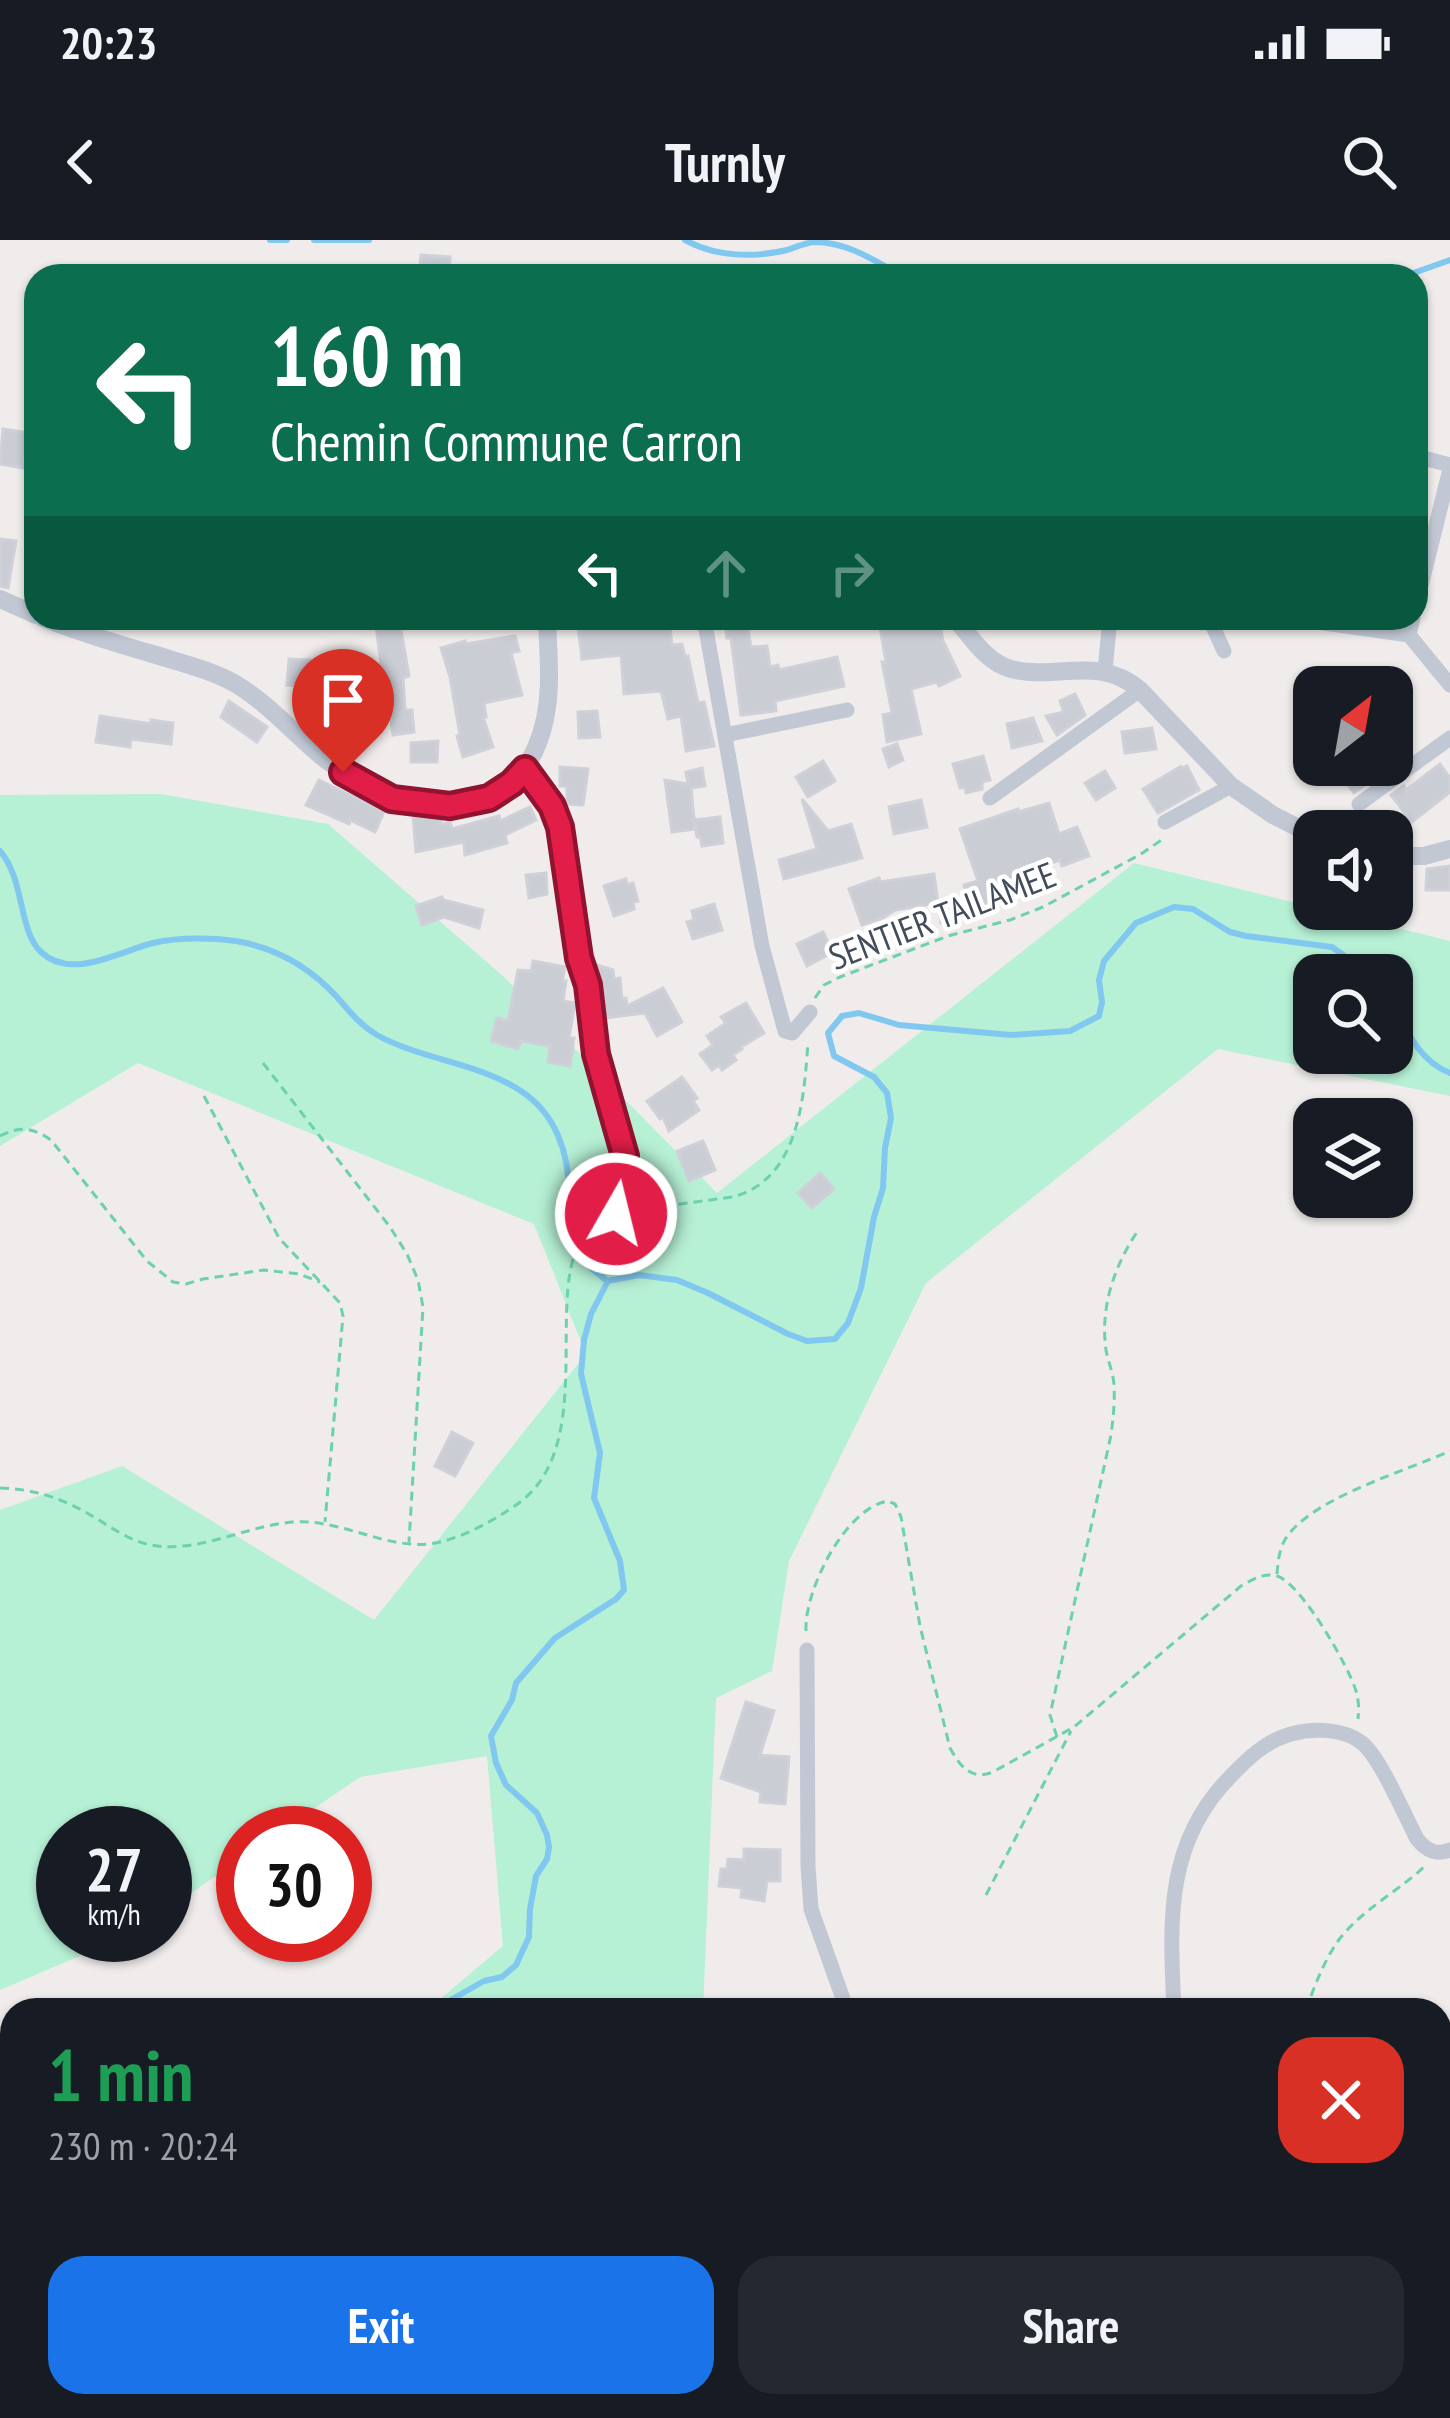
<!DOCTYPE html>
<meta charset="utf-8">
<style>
:root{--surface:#171b24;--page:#242831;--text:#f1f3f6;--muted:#9ea1a6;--accent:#1a73e8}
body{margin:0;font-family:"PT Sans Narrow",sans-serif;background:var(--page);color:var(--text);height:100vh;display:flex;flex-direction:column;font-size:45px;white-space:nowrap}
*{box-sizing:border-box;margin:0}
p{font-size:39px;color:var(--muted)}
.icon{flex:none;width:66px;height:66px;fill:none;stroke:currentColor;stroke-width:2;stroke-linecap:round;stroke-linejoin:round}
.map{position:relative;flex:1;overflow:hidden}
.side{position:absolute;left:0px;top:1758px;width:1452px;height:420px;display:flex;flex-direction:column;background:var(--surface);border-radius:36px 36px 0 0;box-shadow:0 3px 9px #0004}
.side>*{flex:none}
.top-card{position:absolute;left:24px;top:24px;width:1404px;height:366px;border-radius:36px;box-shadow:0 3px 9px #0004;background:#0b6e4f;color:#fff;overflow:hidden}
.needle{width:78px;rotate:31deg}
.controls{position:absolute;left:1293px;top:426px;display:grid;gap:24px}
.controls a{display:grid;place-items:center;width:120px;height:120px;border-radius:24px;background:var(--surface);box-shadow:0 3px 9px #0004;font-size:60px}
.speed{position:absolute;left:36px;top:1566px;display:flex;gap:24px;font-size:60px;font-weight:700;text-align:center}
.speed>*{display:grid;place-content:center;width:156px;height:156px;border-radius:50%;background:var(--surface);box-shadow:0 3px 9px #0004;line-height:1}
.speed small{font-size:30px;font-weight:400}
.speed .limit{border:18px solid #d22;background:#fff;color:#111}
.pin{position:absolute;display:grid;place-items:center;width:102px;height:102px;color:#fff;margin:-123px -51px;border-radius:50% 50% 50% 0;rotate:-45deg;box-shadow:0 0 12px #0007}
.pin .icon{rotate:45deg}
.me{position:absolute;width:132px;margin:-66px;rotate:8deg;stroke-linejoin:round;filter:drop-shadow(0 0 9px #0008)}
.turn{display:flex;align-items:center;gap:42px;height:252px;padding:0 48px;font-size:54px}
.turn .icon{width:156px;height:156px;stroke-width:2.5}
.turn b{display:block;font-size:84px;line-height:102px}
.lanes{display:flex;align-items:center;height:114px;padding:0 48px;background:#0003;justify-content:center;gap:60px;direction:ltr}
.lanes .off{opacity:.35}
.round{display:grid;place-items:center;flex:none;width:126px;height:126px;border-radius:36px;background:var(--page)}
.overview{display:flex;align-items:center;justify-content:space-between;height:204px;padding:0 48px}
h1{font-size:72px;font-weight:600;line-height:90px;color:#1e9e55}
.button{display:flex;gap:24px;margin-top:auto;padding:24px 48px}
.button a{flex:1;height:138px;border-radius:36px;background:var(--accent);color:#fff;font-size:48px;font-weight:600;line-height:138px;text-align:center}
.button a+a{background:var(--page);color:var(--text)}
.status{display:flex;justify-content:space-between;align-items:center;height:84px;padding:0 60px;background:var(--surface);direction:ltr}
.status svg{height:33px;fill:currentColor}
header{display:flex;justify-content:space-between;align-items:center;height:156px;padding:0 48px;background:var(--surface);font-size:54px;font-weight:600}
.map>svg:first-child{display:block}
.green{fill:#b6f0d5;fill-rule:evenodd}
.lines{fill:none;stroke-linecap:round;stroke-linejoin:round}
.stream{stroke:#81c8f0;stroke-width:6}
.building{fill:#cacdd4;stroke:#cfd0d8;stroke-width:3}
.path{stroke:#6dd0ae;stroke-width:3;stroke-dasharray:9 6;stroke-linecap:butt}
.minor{stroke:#c1c8d4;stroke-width:15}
.tertiary{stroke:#c1c8d4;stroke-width:18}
.route-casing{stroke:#92132f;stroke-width:30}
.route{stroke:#e11d48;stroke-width:21}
.labels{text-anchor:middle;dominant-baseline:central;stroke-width:9;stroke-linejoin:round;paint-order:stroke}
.street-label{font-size:36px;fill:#434c5a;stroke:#fff}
</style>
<div class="status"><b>20:23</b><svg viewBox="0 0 49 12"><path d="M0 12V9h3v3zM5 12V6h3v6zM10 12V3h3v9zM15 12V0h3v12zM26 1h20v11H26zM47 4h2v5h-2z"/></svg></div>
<header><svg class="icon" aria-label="back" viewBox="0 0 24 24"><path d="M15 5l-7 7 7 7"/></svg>Turnly<svg class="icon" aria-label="search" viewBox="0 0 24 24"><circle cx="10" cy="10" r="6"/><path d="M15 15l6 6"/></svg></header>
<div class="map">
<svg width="1450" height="2178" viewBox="0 0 1450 2178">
<rect width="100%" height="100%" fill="#efeceb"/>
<!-- green -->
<g class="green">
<path d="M 161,554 L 328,584 L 504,737 L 717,953 L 1134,623 L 1450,701 L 1450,856 L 1218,809 L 926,1043 L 789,1321 L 772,1431 L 716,1458 L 703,1770 L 427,1770 L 503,1706 L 487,1516 L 360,1537 L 278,1593 L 243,1593 L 243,1617 L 165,1671 L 165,1593 L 63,1593 L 63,1695 L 129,1695 L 0,1750 L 0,1270 L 122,1226 L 374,1380 L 586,1114 L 534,984 L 138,823 L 0,906 L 0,555 ZM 1314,735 L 1392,735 L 1392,813 L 1314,813 Z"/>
<polygon points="0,1966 12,1967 12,2166 312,2166 288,2178 0,2178"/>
</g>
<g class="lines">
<!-- stream -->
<g class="stream">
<polyline points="270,0 287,0"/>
<polyline points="314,0 369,0"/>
<path d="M 685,0 C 716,17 753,18 787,10 C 796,7 805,3 814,2 C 847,2 874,20 902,36"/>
<polyline points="1405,36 1450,20"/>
<path d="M 0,611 C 25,640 18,690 41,712 C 72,741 120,711 153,703 C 174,698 196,698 217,699 C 265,702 305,722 337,757 C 349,771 360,785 377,795 C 422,820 477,822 521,851 C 556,874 569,913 569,954 C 569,976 567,996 579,1016 C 586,1025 597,1033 606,1040"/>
<path d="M 1392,762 C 1406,790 1420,822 1450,833"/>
<polyline points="433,1770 484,1741 502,1737 516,1725 529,1697 530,1669 536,1636 547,1619 549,1607 547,1595 537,1573 506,1545 496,1523 491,1496 512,1460 516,1443 555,1398 616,1359 624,1350 620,1321 594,1258 600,1213 581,1134 584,1100 591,1074 608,1041 639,1035 677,1040 708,1053 788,1094 807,1101 835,1099 848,1083 861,1048 874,977 883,948 885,908 891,878 887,853 874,837 834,816 828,793 842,776 859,773 899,785 1011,795 1070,791 1099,776 1102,762 1099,740 1104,721 1136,683 1174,667 1193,669 1230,692 1246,696 1332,707 1372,735"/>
<polyline points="0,2102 12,2101"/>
</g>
</g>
<!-- building -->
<g class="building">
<polygon points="421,15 450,17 449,36 419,36"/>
<polygon points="3,189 29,193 23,228 0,224"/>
<polygon points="0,299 16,301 8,348 0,346"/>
<polygon points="375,378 399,378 409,436 403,438 405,470 412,470 414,492 393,495 386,451 367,454 364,443 330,448 287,445 289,419 310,420 310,429 346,424 347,428 381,424"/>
<polygon points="577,378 669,378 672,405 682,404 685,417 688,416 698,463 704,462 714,506 686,511 681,476 668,479 661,451 624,454 621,415 582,419"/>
<polygon points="724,378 739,378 740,384 747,384 751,407 767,406 770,427 778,425 779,430 837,417 844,446 775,461 776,471 741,475 731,398 727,398"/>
<polygon points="934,378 936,390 941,389 943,401 960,436 939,446 937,442 911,449 921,494 887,502 883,475 892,473 882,422 886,422 880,387 911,384 911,380"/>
<polygon points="515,396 519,411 511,413 522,455 484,463 486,477 483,477 493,507 463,517 457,496 460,495 450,437 441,408 465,401 466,404"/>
<polygon points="1075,454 1085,475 1057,495 1046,476 1064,472 1060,461"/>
<polygon points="229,461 267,487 257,502 221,477"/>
<polygon points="597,471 600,497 579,498 578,472"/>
<polygon points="100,476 151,484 151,480 173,483 171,504 131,499 130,507 96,502"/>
<polygon points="1033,478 1042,501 1012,508 1007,484"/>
<polygon points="1152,488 1156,509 1125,513 1122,492"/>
<polygon points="438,501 437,522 411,522 411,503"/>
<polygon points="897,504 903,520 889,527 883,509"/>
<polygon points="983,516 990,540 982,542 982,549 966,553 965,547 960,548 953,524"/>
<polygon points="823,521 835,541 808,557 796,537"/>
<polygon points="1440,524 1450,538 1450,552 1412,582 1391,555 1404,546 1406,550"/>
<polygon points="1358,525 1392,525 1354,553 1341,536"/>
<polygon points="1187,526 1199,550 1158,573 1143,549 1180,527 1180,529"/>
<polygon points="560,527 588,529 583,565 567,564 567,546 560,546"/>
<polygon points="702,528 705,546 691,548 695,589 672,592 665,540 688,544 686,532"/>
<polygon points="1105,531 1115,548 1096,560 1085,543"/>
<polygon points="319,540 384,572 375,592 350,580 349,584 306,565"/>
<polygon points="802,559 828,591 851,584 862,618 784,639 779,620 817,609"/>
<polygon points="921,560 927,587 894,594 889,567"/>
<polygon points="1049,563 1059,594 1077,587 1089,616 1062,626 1060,620 1028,631 1033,647 971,668 964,645 978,641 960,589 1018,569 1018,572"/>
<polygon points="530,567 536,580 505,595 507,603 465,615 464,602 416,612 413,575 441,576 441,585 450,582 452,589 499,576 500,581"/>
<polygon points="720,577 723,603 702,606 700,597 697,597 694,580"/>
<polygon points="1450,626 1450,650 1426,650 1427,629"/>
<polygon points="546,633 547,654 529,658 526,635"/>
<polygon points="934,634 938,663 895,670 883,678 862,685 849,649 879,638 880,642"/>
<polygon points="626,639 627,645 633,643 638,661 633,662 634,669 614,676 604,646"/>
<polygon points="442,657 443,660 483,670 479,688 444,677 422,685 416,666"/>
<polygon points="954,661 957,681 941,683 938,664"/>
<polygon points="714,664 722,690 693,699 687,682 694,680 692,671"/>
<polygon points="823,692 833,712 807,726 797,704"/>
<polygon points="533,721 565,727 562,741 566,741 563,761 575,763 569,798 574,798 570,826 548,822 550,806 521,801 518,809 491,801 497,778 508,781 518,730 531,731"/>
<polygon points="597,725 613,730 614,739 620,738 622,759 626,758 627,766 663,748 682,782 657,796 645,773 604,778"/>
<polygon points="746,763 764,793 741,807 742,809 733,815 736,820 722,830 719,825 712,830 700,814 713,805 707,796 726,783 721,777"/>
<polygon points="682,837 697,858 693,861 699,870 669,891 663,877 660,879 647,861"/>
<polygon points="703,901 715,930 689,941 677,911"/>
<polygon points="820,933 834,949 812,968 798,953"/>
<polygon points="452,1192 473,1203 455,1236 435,1226"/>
<polygon points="746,1462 774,1471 760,1515 789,1517 785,1564 760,1562 761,1552 721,1538"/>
<polygon points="744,1609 780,1610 780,1641 767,1641 764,1661 741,1657 742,1648 719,1646 721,1629 727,1629 728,1619 744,1620"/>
</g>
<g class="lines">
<!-- path -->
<g class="path">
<polyline points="815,758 824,745 840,737 948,696 1010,680 1043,667 1141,614 1163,599"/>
<polyline points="263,823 390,987 407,1014 418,1040 423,1067 409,1302"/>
<polyline points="204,856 279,998 340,1063 343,1076 325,1282"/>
<path d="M 0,896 C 20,886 32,887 51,900 L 147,1021 L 173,1042 L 186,1044 L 203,1039 L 264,1030 L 299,1034 L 320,1042"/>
<path d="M 634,970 L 733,957 C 799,939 804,859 808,802"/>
<path d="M 0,1248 C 36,1249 64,1259 94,1277 C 112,1288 130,1301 151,1305 C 198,1314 247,1285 294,1282 C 340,1279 383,1308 428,1304 C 458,1301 495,1280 519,1263 C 608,1197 528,1018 602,979"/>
<path d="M 1277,1334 C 1278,1322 1279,1309 1286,1298 C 1312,1258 1406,1231 1450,1211"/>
<path d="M 806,1391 C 804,1351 845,1268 888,1261 L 895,1264 L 901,1277 L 920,1386 L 950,1508 C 960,1526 971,1541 993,1532 L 1074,1487 L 1241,1346 C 1252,1340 1264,1332 1277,1336 C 1301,1343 1349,1427 1356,1451 C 1359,1461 1359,1469 1358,1479"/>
<path d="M 1057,1497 L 1050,1475 L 1111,1195 C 1113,1179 1115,1163 1114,1147 C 1114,1134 1108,1122 1106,1110 C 1100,1067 1114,1027 1137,992"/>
<polyline points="986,1655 1071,1491"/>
<path d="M 1306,1770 C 1314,1747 1324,1721 1338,1701 C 1360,1671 1397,1652 1424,1627"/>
</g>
<!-- minor -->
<g class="minor">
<polyline points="1416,216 1450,225"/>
<polyline points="1416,366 1450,229"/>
<polyline points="704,378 762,706 785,791 792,793 810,772"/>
<polyline points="1209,378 1224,411"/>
<polyline points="1289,378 1409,395 1413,378"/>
<polyline points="1409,395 1450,445"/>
<polyline points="1105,431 1110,378"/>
<polyline points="725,495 847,470"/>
<polyline points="525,529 552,565 560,587 579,718 588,745 596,814 625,915 616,974"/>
<polyline points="990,558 1140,450"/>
<polyline points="1359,564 1450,498"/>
<polyline points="1165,582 1231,546"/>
<polyline points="807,1410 808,1626 811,1669 847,1770"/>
<path d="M 1174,1770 C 1170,1683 1164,1603 1231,1536 C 1248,1518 1266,1501 1291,1494 C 1313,1488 1343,1488 1362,1503 C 1380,1517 1405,1576 1417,1599 C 1426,1610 1436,1616 1450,1610"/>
<polyline points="1440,2139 1450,2134"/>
<polyline points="453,2166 458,2178"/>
<polyline points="690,2166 694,2178"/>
<polyline points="812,2166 814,2178"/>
<polyline points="989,2166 992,2178"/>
<polyline points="1030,2178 1047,2166"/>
<polyline points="1347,2178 1376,2166"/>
</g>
<!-- tertiary -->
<g class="tertiary">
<polyline points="0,359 36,375"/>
<path d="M 43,378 C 80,393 118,404 156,415 C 182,423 210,430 234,443 C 277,468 307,511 348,535 C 361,543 375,552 389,557 C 400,561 413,561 425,562 C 490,570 531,544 545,479 C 552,446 548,411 547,378"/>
<path d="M 955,378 C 970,396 987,423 1011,429 C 1058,441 1097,414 1140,450 L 1231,546 L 1273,575 L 1314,596"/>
<polyline points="1392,616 1424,616 1450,609"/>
</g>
</g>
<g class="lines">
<defs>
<polyline id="route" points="343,532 392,559 450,566 489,558 512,543 525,529 552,566 560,587 579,718 588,745 596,814 625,916 616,974"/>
</defs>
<!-- route casing -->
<use href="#route" class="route-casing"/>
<!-- route -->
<use href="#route" class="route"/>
</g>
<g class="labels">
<!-- street labels -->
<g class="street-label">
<text transform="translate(942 675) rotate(-21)">SENTIER TAILAMEE</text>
</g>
</g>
</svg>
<div class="controls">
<a><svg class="needle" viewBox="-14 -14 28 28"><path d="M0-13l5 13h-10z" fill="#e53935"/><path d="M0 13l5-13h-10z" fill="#9ea1a6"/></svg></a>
<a><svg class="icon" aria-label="sound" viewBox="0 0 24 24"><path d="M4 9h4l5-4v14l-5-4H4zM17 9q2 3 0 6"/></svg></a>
<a><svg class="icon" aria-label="search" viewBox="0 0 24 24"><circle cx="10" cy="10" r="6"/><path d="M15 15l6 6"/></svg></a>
<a><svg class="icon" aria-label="layers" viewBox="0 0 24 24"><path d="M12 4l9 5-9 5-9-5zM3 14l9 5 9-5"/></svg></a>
</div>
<div class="speed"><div>27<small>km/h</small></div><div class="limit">30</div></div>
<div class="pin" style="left:343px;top:532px;background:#d93025"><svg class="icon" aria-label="arrive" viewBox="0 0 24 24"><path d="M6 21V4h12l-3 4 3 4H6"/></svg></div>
<svg class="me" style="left:616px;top:974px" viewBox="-20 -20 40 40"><circle r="17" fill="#e11d48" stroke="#fff" stroke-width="3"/><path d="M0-11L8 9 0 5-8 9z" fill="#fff"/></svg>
<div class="top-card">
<div class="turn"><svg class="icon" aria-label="left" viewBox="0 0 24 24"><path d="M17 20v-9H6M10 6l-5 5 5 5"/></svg><div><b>160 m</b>Chemin Commune Carron</div></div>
<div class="lanes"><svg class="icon" aria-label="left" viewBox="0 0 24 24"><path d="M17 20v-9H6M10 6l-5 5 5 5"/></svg><svg class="icon off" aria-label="ahead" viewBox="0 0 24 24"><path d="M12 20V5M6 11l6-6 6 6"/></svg><svg class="icon off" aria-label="right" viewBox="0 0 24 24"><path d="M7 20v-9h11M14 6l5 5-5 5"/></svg></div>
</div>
<section class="side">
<div class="overview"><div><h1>1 min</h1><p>230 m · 20:24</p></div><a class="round" style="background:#d93025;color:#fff"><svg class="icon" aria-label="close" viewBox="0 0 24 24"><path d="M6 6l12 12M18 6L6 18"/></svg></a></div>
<div class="button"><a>Exit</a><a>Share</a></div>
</section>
</div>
